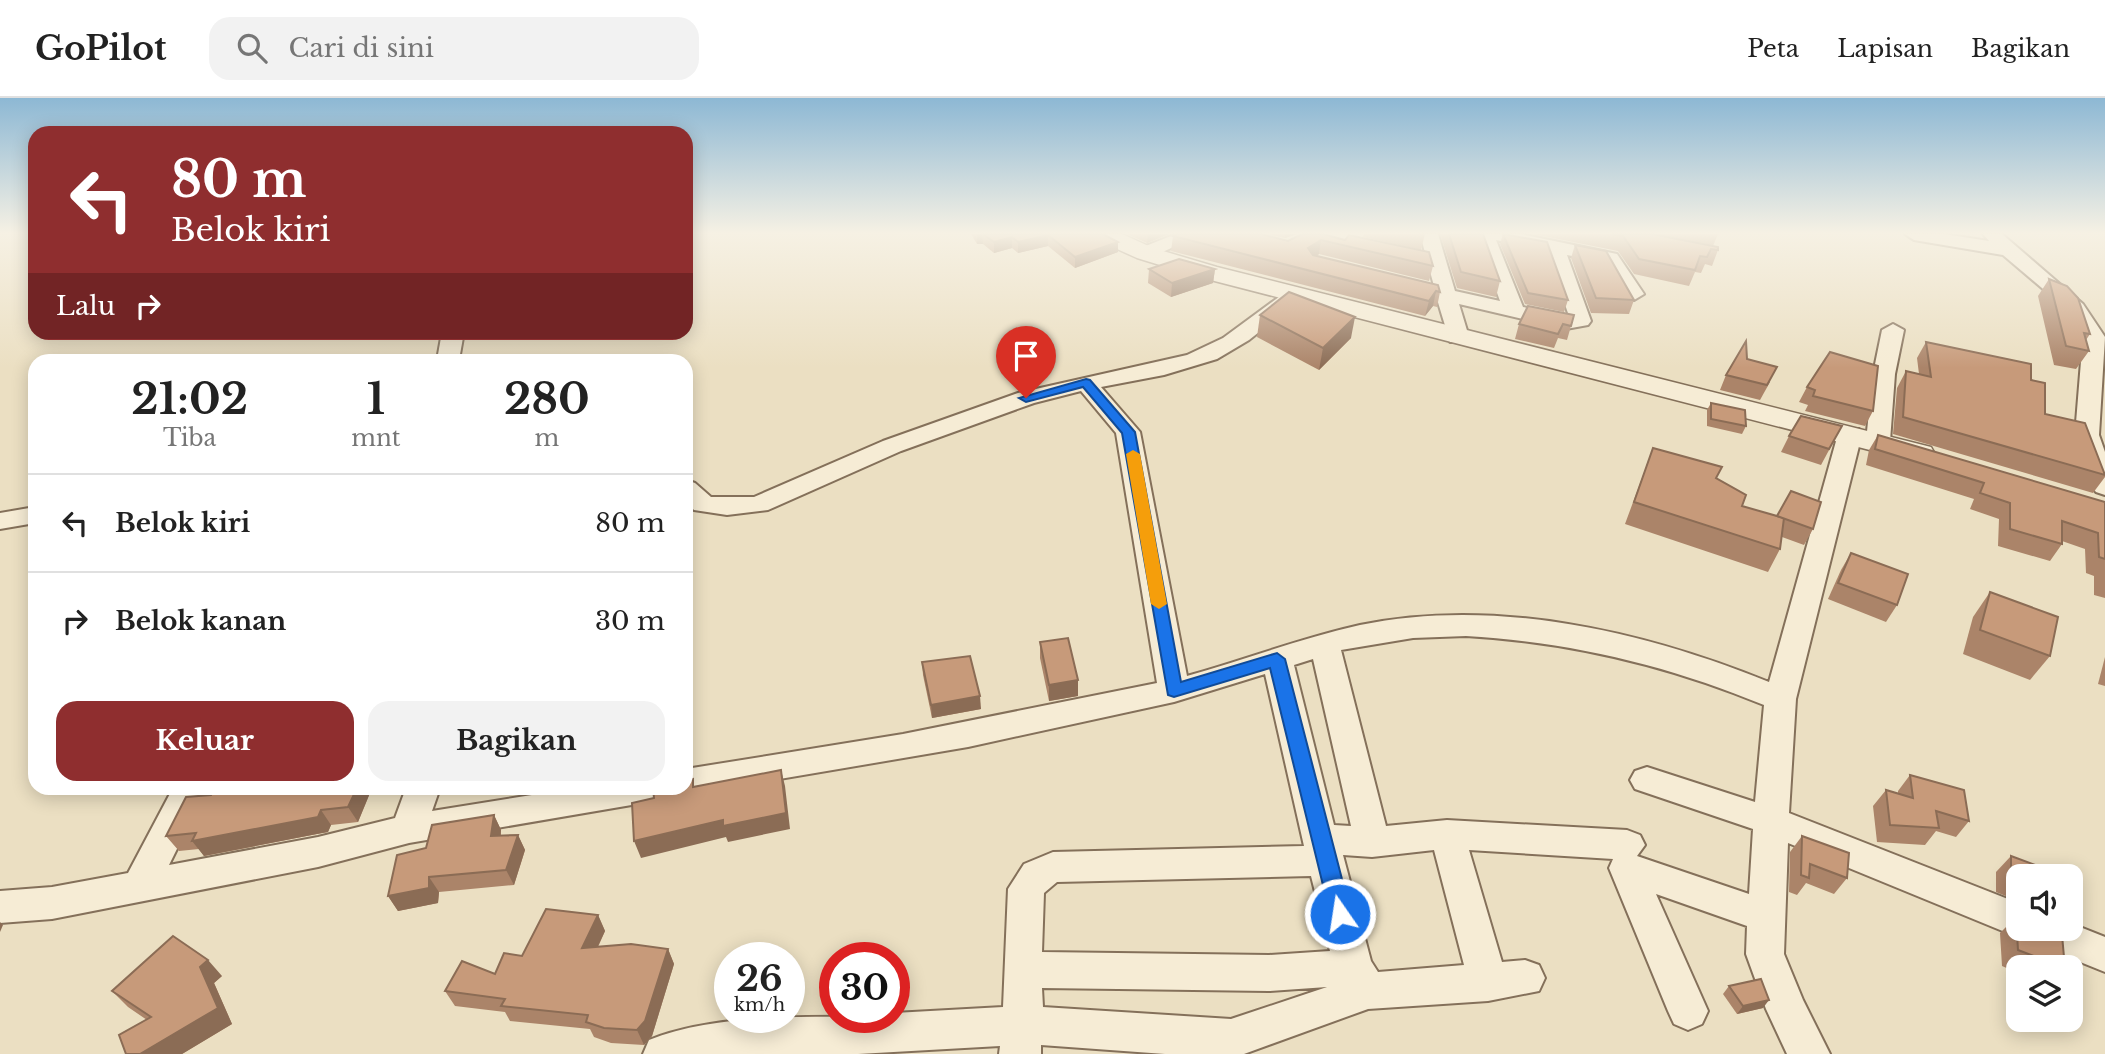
<!DOCTYPE html>
<html lang="id">
<style>
body{margin:0;font-family:"Libre Baskerville",serif;background:#f2f2f2;color:#222;height:100vh;display:flex;flex-direction:column;font-size:26px;white-space:nowrap}
*{box-sizing:border-box;margin:0}
p{font-size:23px;color:#767676}
.icon{flex:none;width:38px;height:38px;fill:none;stroke:currentColor;stroke-width:2;stroke-linecap:round;stroke-linejoin:round}
.map{position:relative;flex:1;overflow:hidden}
.side{position:absolute;left:28px;top:256px;width:665px;height:441px;display:flex;flex-direction:column;background:#fff;border-radius:21px;box-shadow:0 4px 18px #0003}
.side>*{flex:none}
.banner{position:absolute;left:28px;top:28px;width:665px;height:214px;border-radius:21px;box-shadow:0 4px 18px #0003;background:#8f2e2f;color:#fff;overflow:hidden}
.fabs{position:absolute;left:2006px;top:766px;display:grid;gap:14px}
.fabs a{display:grid;place-items:center;width:77px;height:77px;border-radius:14px;background:#fff;box-shadow:0 4px 18px #0003;font-size:35px}
.speed{position:absolute;left:714px;top:844px;display:flex;gap:14px;font-size:35px;font-weight:700;text-align:center}
.speed>*{display:grid;place-content:center;width:91px;height:91px;border-radius:50%;background:#fff;box-shadow:0 4px 18px #0003;line-height:1}
.speed small{font-size:18px;font-weight:400}
.speed .limit{border:10px solid #d22;background:#fff;color:#111}
.pin{position:absolute;display:grid;place-items:center;width:60px;height:60px;color:#fff;margin:-72px -30px;border-radius:50% 50% 50% 0;rotate:-45deg;box-shadow:0 0 7px #0007}
.pin .icon{rotate:45deg}
.me{position:absolute;width:77px;margin:-38px;rotate:347deg;stroke-linejoin:round;filter:drop-shadow(0 0 5px #0008)}
.turn{display:flex;align-items:center;gap:24px;height:147px;padding:0 28px;font-size:32px}
.turn .icon{width:91px;height:91px;stroke-width:2.5}
.turn b{display:block;font-size:49px;line-height:60px}
.then{display:flex;align-items:center;height:66px;padding:0 28px;background:#0003;gap:14px;font-size:26px}
.eta{display:flex;justify-content:space-evenly;align-items:center;height:119px;text-align:center}
.eta b{font-size:42px;font-weight:800;line-height:49px}
.primary-button{display:flex;gap:14px;margin-top:auto;padding:14px 28px}
.primary-button a{flex:1;height:80px;border-radius:21px;background:#8f2e2f;color:#fff;font-size:28px;font-weight:800;line-height:80px;text-align:center}
.primary-button a+a{background:#f2f2f2;color:#222}
ul{padding:0;list-style:none}
li{display:flex;align-items:center;gap:21px;height:98px;padding:0 28px;border-top:2px solid #e0e0e0}
li div{flex:1}
li b{display:block;font-size:26px}
li em{font-style:normal}
header{display:flex;align-items:center;gap:42px;box-sizing:border-box;height:98px;padding:0 35px;background:#fff;border-bottom:2px solid #e0e0e0}
header strong{font-size:33px}
nav{display:flex;gap:38px;margin-inline-start:auto;font-size:24px}
.search{width:490px;height:63px;background:#f2f2f2;display:flex;align-items:center;gap:18px;box-sizing:border-box;padding:0 24px;border-radius:21px;color:#767676;font-size:26px}
.map>svg:first-child{display:block}
.lines{fill:none;stroke-linecap:round;stroke-linejoin:round}
.minor-casing{stroke:#84705a;stroke-width:4}
.tertiary-casing{stroke:#84705a;stroke-width:3}
.minor{fill:#f6ecd5;fill-rule:evenodd}
.tertiary{fill:#f6ecd5;fill-rule:evenodd}
.wall{fill:#ab8469}
.shaded-wall{fill:#8b6c55}
.building{fill:#c79a7a;stroke:#8b6c55;stroke-width:2}
.route{fill:#1a73e8;stroke:#114b97;stroke-width:2}
.slow{fill:#f59e0b}
</style>
<header>
<strong>GoPilot</strong>
<div class="search"><svg class="icon" aria-label="search" viewBox="0 0 24 24"><circle cx="10" cy="10" r="6"/><path d="M15 15l6 6"/></svg>Cari di sini</div>
<nav><a>Peta</a><a>Lapisan</a><a>Bagikan</a></nav>
</header>
<div class="map">
<svg width="2105" height="956" viewBox="0 0 2105 956">
<rect width="100%" height="100%" fill="#ebdfc2"/>
<g class="lines">
<g class="minor-casing">
<g id="minor">
<path d="M1176 136H1201L1152 159 1145 161 1135 155 1138 151Z"/>
<path d="M1420 136H1438L1455 193 1500 203 1476 136H1521L1617 156 1644 196 1634 202 1627 200 1603 164 1567 157 1591 223 1588 227 1566 231 1459 206 1469 239 1466 244H1450L1437 201 1398 191 1395 187 1405 181 1434 188ZM1496 142 1546 152 1569 218 1523 209Z"/>
<path d="M1905 136H1944L1989 143 1983 136H2002L2083 206 2105 239 2099 337 2105 354V397L2096 394 2092 389 2075 337 2083 239 2077 225 2056 202 2003 157 1914 142Z"/>
<path d="M1290 194 1297 196 1300 200 1297 204 1249 242 1217 261 1164 277 1101 289 1140 334 1187 578C1245 562 1301 540 1360 527 1495 499 1643 533 1769 584L1838 336 1841 331H1859L1862 336 1796 601 1789 715 2018 805V831H2070V825L2105 839V874L2028 843 2025 836 2018 839 2005 834 1788 745 1784 856 1803 902 1830 956H1787L1766 911 1746 856 1747 828 1656 796 1708 913 1702 926 1688 932 1674 926 1668 913 1609 770 1613 761 1469 752 1502 864 1525 862 1539 867 1545 880 1539 893 1488 903 1368 911 1244 956H1165L1041 947V956H999L1000 948 858 956H643L649 942C719 914 819 919 894 919V915L1003 909 1008 791 1024 766 1053 754 1304 748 1265 576 1174 604 968 649 686 697 672 690H686V671L903 636 1157 585 1116 335 1081 293 1034 305 901 353 768 412 727 417 694 412 686 404V382L695 385 711 399H754L883 343 1018 295 1187 257 1223 240 1283 196ZM1466 538C1571 544 1667 567 1764 607L1755 704 1647 669 1635 673 1630 682 1635 691 1753 731 1749 796 1637 758 1645 747 1640 737 1627 732 1447 722 1386 728 1341 552 1413 540ZM1313 561 1351 728 1334 727 1294 567ZM1434 752 1464 867 1378 874 1371 863 1343 757 1372 759ZM1311 778 1330 853 1269 857 1042 854 1044 795 1057 784ZM1327 889 1231 921 1043 909 1042 890 1269 893Z"/>
<path d="M1893 226 1904 232 1895 276 1890 343 1887 348H1869L1866 343 1873 276 1882 232Z"/>
<path d="M442 234H464L459 262H437Z"/>
<path d="M35 409V425L0 431V415Z"/>
<path d="M173 690H207L169 767 318 739 395 720 406 690H440L432 713 576 690H672L667 700 655 703 409 745 318 769 52 821 0 825V793L52 789 128 775Z"/>
</g>
</g>
<g class="tertiary-casing">
<path id="tertiary" d="M1091 136H1122L1153 150 1217 169 1931 349 1935 356 1931 363 1920 365 1199 179 1137 160 1095 141Z"/>
</g>
<use href="#minor" class="minor"/>
<use href="#tertiary" class="tertiary"/>
</g>
<g class="wall">
<path d="M971 136H1103L1118 144V154L1075 170 1048 148 1018 155 1012 150 994 155 983 146H977Z"/>
<path d="M1127 136H1169L1147 145Z"/>
<path d="M1267 136H1297L1285 140Z"/>
<path d="M1302 136 1433 168 1429 183 1319 156 1317 158 1440 194 1437 209 1433 208 1425 218 1171 153 1173 138 1288 143Z"/>
<path d="M1364 136H1425L1421 152 1363 139Z"/>
<path d="M1440 136H1483L1500 183 1496 199 1457 190Z"/>
<path d="M1503 136 1568 202 1564 214 1525 206 1500 146Z"/>
<path d="M1533 136H1718L1713 148 1718 152 1712 168 1705 166 1701 175 1695 174 1689 188 1634 176 1618 153Z"/>
<path d="M1575 147 1634 202 1629 216 1591 215 1571 160Z"/>
<path d="M1149 171H1215L1213 185 1171 199 1148 185Z"/>
<path d="M2049 181 2090 236 2086 242 2089 253 2076 271 2054 267 2038 198Z"/>
<path d="M1528 208 1571 228 1567 242 1558 240 1554 250 1515 241 1519 226Z"/>
<path d="M1260 217 1351 240 1319 272 1257 239Z"/>
<path d="M1926 244 2031 282 2045 316 2105 375V379L2093 395 1893 336 1897 290 1906 273 1919 276 1917 260Z"/>
<path d="M1726 277 1770 284 1760 302 1720 292Z"/>
<path d="M1807 289 1873 313 1865 328 1805 313 1808 307 1799 304Z"/>
<path d="M1711 305 1746 328 1742 336 1707 328V312Z"/>
<path d="M1842 328 1821 367 1781 354 1789 338Z"/>
<path d="M1878 337 2105 404V500L2094 497V478L2086 475 2085 451 2062 443V446L2050 463 1998 448 1999 421 1970 411 1974 401 1866 367 1869 352Z"/>
<path d="M1653 350 1717 380 1742 408 1777 418 1813 431 1804 447 1782 439 1780 451 1768 474 1625 426Z"/>
<path d="M1851 455 1897 507 1886 524 1828 501 1841 472Z"/>
<path d="M1990 494 2050 558 2030 582 1963 556 1973 519Z"/>
<path d="M1040 544 1078 582V598L1049 603 1040 560Z"/>
<path d="M2105 559V588L2098 586Z"/>
<path d="M922 564 981 611 932 620 923 577Z"/>
<path d="M1910 677 1969 723 1956 739 1936 733 1925 747 1877 744 1873 708 1886 692 1898 695V693Z"/>
<path d="M372 690 358 724 331 727 328 734 317 736 204 758 199 751 179 753 166 738 211 697Z"/>
<path d="M494 717 501 732V738L518 737 525 752 514 787 439 794 438 805 398 813 388 798 426 750Z"/>
<path d="M1802 738 1847 780 1834 796 1806 785 1797 797 1789 794 1790 754Z"/>
<path d="M2011 758 2018 779V803L1996 794V774Z"/>
<path d="M598 817 605 833 598 849 668 851 674 866 652 938 644 947 611 945 594 939 590 931 510 923 505 914 455 908 445 893 495 876 522 858Z"/>
<path d="M2016 819 2065 870H2018V875L2002 868 2000 835Z"/>
<path d="M222 878 214 885 232 926 182 956H126L147 922 128 909 112 893Z"/>
<path d="M1729 888 1763 910 1737 916 1723 896Z"/>
</g>
<g class="shaded-wall">
<path d="M977 136H982L983 146H977Z"/>
<path d="M1148 136H1169L1147 145Z"/>
<path d="M1285 136H1297L1285 140Z"/>
<path d="M1048 137V148L1018 155V144Z"/>
<path d="M1012 139V150L994 155V144Z"/>
<path d="M1321 142 1319 156 1305 164 1308 150Z"/>
<path d="M1118 144V154L1075 170V159Z"/>
<path d="M1215 171 1213 185 1171 199 1172 185Z"/>
<path d="M1436 193 1433 208 1425 218 1429 203Z"/>
<path d="M1355 219 1351 240 1319 272 1323 250Z"/>
<path d="M1078 582V598L1049 603V587Z"/>
<path d="M980 598 981 611 932 620 931 607Z"/>
<path d="M781 672 785 688 790 731 728 744 726 739 641 760 634 743Z"/>
<path d="M357 690H372L358 724 348 709Z"/>
<path d="M321 712 331 727 328 734 317 736 204 758 192 743Z"/>
<path d="M494 717 501 732 499 753 491 738Z"/>
<path d="M518 737 525 752 514 787 506 772Z"/>
<path d="M429 779 439 794 438 805 398 813 388 798Z"/>
<path d="M598 817 605 833 590 865 582 850Z"/>
<path d="M0 824 3 827 0 834Z"/>
<path d="M668 851 674 866 652 938 644 947 637 932Z"/>
<path d="M208 862 222 878 214 885 232 926 182 956H140L200 869Z"/>
<path d="M1769 902 1763 910 1737 916 1743 908Z"/>
</g>
<g class="building">
<path d="M983 136H1103L1118 144 1075 159 1048 137 1018 144 1012 139 994 144Z"/>
<path d="M1178 136H1261L1288 143 1302 136H1323L1345 142 1349 137 1429 154 1433 168 1321 142 1308 150 1313 157 1438 187 1440 194 1436 193 1429 203 1173 138Z"/>
<path d="M1449 136H1483L1500 183 1461 174Z"/>
<path d="M1503 136 1547 144 1568 202 1528 195Z"/>
<path d="M1612 136H1652L1718 149V152L1711 151 1707 159 1700 158 1695 172 1639 161 1623 138Z"/>
<path d="M1575 147 1606 153 1634 202 1596 200Z"/>
<path d="M1179 161 1215 171 1172 185 1149 171Z"/>
<path d="M2049 181 2067 188 2078 200 2090 236 2084 235 2089 253 2066 248Z"/>
<path d="M1289 194 1355 219 1323 250 1260 217Z"/>
<path d="M1528 208 1574 217 1571 228 1563 226 1558 236 1519 226Z"/>
<path d="M1746 243 1747 261 1777 269 1767 287 1726 277Z"/>
<path d="M1926 244 2031 266V282L2045 285V316L2085 325 2105 377 1903 319 1906 273 1931 279Z"/>
<path d="M1830 254 1878 268 1873 313 1813 298 1815 292 1807 289Z"/>
<path d="M1711 305 1745 312 1746 328 1711 321Z"/>
<path d="M1801 318 1842 328 1829 351 1789 338Z"/>
<path d="M1878 337 2105 404V461L2099 459 2098 435 2062 423V446L2010 431V405L1980 395 1984 385 1875 351Z"/>
<path d="M1653 350 1722 369 1716 380 1746 397 1742 408 1784 420 1780 451 1634 404Z"/>
<path d="M1791 393 1821 404 1813 431 1777 418Z"/>
<path d="M1851 455 1908 476 1897 507 1838 485Z"/>
<path d="M1990 494 2058 519 2050 558 1980 532Z"/>
<path d="M1068 540 1078 582 1049 587 1040 544Z"/>
<path d="M970 558 980 598 931 607 922 564Z"/>
<path d="M781 672 786 715 723 728V722L634 743 632 705 654 700 653 690H686V682L693 681V689Z"/>
<path d="M1910 677 1964 692 1969 723 1936 713 1939 730 1890 727 1886 692 1913 700Z"/>
<path d="M215 690H357L348 709 321 712 318 719 192 743 196 735 166 738 186 699 211 697Z"/>
<path d="M494 717 491 738 518 737 506 772 429 779V790L388 798 397 757 426 750 432 727Z"/>
<path d="M1802 738 1849 755 1847 780 1810 766 1809 780 1801 777Z"/>
<path d="M2011 758 2049 772V779H2018V780L2011 777Z"/>
<path d="M546 811 598 817 582 850 631 846 668 851 645 923 637 932 604 930 586 924 588 917 501 908 505 901 445 893 462 863 495 876 504 855 522 858Z"/>
<path d="M2016 819H2018V831H2048L2062 837 2065 870 2018 852Z"/>
<path d="M173 838 208 862 200 869 218 910 140 956H126L119 937 151 919 112 893Z"/>
<path d="M1761 881 1769 902 1743 908 1729 888Z"/>
</g>
<linearGradient id="sky" x2="0" y2="1"><stop stop-color="#8db8d4"/><stop offset="0.5" stop-color="#f6f1e4"/><stop offset="1" stop-color="#f6f1e4" stop-opacity="0"/></linearGradient>
<rect width="2105" height="270" fill="url(#sky)"/>
<path class="route" d="M1086 281 1090 282 1135 334 1181 584 1277 555 1285 561 1351 816 1348 822 1340 825 1333 822 1330 816 1270 570 1174 599 1168 597 1122 335 1083 289 1026 304 1019 300Z"/>
<path class="slow" d="M1133 352 1140 356 1167 506 1159 511 1151 506 1126 356Z"/>
</svg>
<div class="fabs">
<a><svg class="icon" aria-label="sound" viewBox="0 0 24 24"><path d="M4 9h4l5-4v14l-5-4H4zM17 9q2 3 0 6"/></svg></a>
<a><svg class="icon" aria-label="layers" viewBox="0 0 24 24"><path d="M12 4l9 5-9 5-9-5zM3 14l9 5 9-5"/></svg></a>
</div>
<div class="speed"><div>26<small>km/h</small></div><div class="limit">30</div></div>
<div class="pin" style="left:1026px;top:300px;background:#d93025"><svg class="icon" aria-label="arrive" viewBox="0 0 24 24"><path d="M6 21V4h12l-3 4 3 4H6"/></svg></div>
<svg class="me" style="left:1340px;top:816px" viewBox="-20 -20 40 40"><circle r="17" fill="#1a73e8" stroke="#fff" stroke-width="3"/><path d="M0-11L8 9 0 5-8 9z" fill="#fff"/></svg>
<div class="banner">
<div class="turn"><svg class="icon" aria-label="left" viewBox="0 0 24 24"><path d="M17 20v-9H6M10 6l-5 5 5 5"/></svg><div><b>80 m</b>Belok kiri</div></div>
<div class="then">Lalu<svg class="icon" aria-label="right" viewBox="0 0 24 24"><path d="M7 20v-9h11M14 6l5 5-5 5"/></svg></div>
</div>
<section class="side">
<div class="eta">
<div><b>21:02</b><p>Tiba</p></div>
<div><b>1</b><p>mnt</p></div>
<div><b>280</b><p>m</p></div>
</div>
<ul>
<li><svg class="icon" aria-label="left" viewBox="0 0 24 24"><path d="M17 20v-9H6M10 6l-5 5 5 5"/></svg><div><b>Belok kiri</b></div><em>80 m</em></li>
<li><svg class="icon" aria-label="right" viewBox="0 0 24 24"><path d="M7 20v-9h11M14 6l5 5-5 5"/></svg><div><b>Belok kanan</b></div><em>30 m</em></li>
</ul>
<div class="primary-button"><a>Keluar</a><a>Bagikan</a></div>
</section>
</div>
